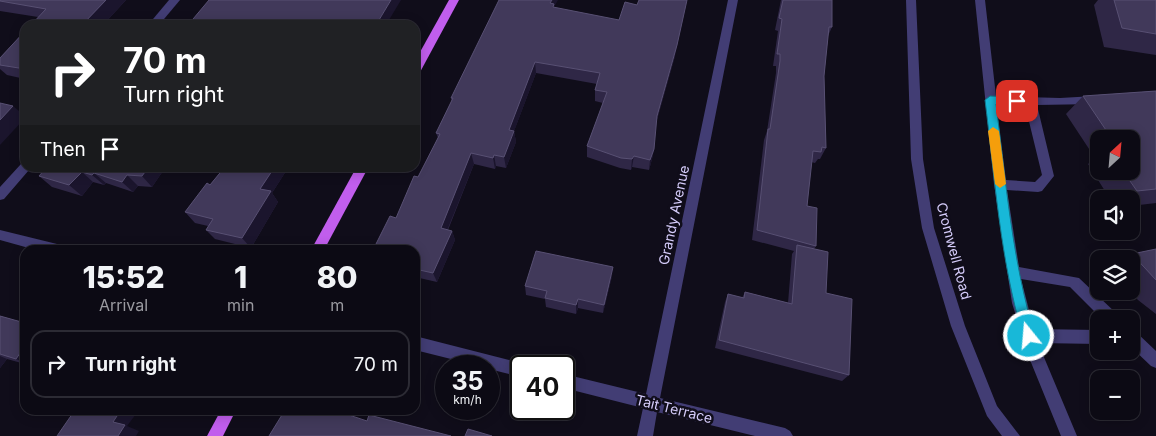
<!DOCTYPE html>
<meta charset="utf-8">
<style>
body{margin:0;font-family:Inter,sans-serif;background:#15131d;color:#f1f3f6;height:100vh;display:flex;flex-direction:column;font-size:19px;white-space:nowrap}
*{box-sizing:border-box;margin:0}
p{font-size:16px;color:#9a9aa0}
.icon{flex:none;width:28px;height:28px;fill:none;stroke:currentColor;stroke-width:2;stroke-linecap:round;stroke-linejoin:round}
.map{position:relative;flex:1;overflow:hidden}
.details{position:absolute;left:20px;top:245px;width:400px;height:170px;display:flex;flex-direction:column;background:#0c0a14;border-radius:15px;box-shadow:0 2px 12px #0003,0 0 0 1px #2c2b34}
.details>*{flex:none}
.guide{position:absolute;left:20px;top:20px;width:400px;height:152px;border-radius:15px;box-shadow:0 2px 12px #0003,0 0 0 1px #2c2b34;background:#202124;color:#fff;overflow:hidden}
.needle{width:32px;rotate:26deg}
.fabs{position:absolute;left:1090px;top:130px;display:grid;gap:10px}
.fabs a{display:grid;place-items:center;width:50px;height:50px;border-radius:10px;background:#0c0a14;box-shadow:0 2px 12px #0003,0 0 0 1px #2c2b34;font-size:25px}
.speed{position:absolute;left:435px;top:355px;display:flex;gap:10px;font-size:25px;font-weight:700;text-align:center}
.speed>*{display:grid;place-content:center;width:65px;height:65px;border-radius:50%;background:#0c0a14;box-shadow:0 2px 12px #0003,0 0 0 1px #2c2b34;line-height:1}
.speed small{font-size:12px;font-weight:400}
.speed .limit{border:2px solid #111;border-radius:8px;background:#fff;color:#111}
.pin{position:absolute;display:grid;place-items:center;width:42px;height:42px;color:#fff;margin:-21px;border-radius:10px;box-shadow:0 2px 8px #0006}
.me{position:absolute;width:55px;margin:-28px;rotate:343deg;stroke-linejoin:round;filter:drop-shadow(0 0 4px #0008)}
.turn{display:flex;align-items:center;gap:18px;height:105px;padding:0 20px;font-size:22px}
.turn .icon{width:65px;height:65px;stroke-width:2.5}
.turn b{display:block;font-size:35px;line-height:42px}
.then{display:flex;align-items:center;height:48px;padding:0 20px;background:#0003;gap:10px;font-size:19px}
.eta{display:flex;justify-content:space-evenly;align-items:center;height:85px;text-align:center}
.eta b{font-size:30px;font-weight:800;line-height:35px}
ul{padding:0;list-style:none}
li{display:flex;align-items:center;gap:15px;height:68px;margin:0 10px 8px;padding:0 10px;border:2px solid #2c2b34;border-radius:15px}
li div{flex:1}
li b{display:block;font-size:19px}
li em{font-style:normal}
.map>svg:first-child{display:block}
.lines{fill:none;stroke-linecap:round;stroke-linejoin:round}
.minor{fill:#423d74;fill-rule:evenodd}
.major{fill:#c15eed;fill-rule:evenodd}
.wall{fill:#2f2746;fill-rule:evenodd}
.shaded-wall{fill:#1b152d}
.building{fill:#41395a;stroke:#585073}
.route{fill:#18b8d8;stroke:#10788c}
.slow{fill:#f59e0b}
.labels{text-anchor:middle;stroke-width:5;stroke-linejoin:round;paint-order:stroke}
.street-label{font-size:14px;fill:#d4cbf9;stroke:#100d1a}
</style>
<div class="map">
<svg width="1156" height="436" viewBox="0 0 1156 436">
<rect width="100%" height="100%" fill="#100d1a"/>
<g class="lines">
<g class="minor">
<path d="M169 0H180L159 25H148Z"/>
<path d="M728 0H738L660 398 785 428 790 431 793 436H755L657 412 653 436H637L643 408 564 388V374L646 394Z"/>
<path d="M906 0H916L923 159 934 228 965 326 997 406 1020 436H1002L987 416 951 326 922 228 911 159Z"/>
<path d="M975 0H985L996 96 1060 98 1095 96 1101 100 1095 104 1037 105 1054 176 1042 191 1038 192 1007 190 1019 267 1079 278 1117 314 1119 319H1102L1070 287 1021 279 1034 329 1099 330V344L1038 343 1077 436H1061L1028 355 1012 303 994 184ZM996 104 1025 105 1042 175 1035 182 1006 180Z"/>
<path d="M25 162V168H31L29 170 4 199 0 200V187L21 164Z"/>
<path d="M0 230 57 244 62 246 63 250H36L0 240Z"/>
<path d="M1131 330 1136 332 1156 351V368L1151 366 1131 347Z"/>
<path d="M415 336 521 363 527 366H521V377L489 369V366H479L415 350Z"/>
</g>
<g class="major">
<path d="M449 0H459L419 74 415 75V61Z"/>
<path d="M356 168H368L324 250H311Z"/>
<path d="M221 410H236L223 436H207Z"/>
</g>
</g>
<g class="wall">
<path d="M0 0H126L103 25 38 17 0 11Z"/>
<path d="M781 0H832V27L828 36 824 76 826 148 820 159H818L815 163 811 162 807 206 816 246 814 249 849 375 842 381 715 348 725 302 728 294 742 298 745 292 788 303 792 254 794 251 752 240 764 140 767 131 776 73V66H773L778 31 775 30Z"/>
<path d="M1098 0H1156V55L1104 47 1094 5Z"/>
<path d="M554 7 675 56 656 123 654 149 652 159 649 170 632 167 631 170 620 168 587 157V146L603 103 595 101V90L597 84 536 73 514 131 516 142 506 168 496 166 495 169 474 164 448 230 452 231 455 240 437 282 415 277V250L396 218 418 177 438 138 436 133 452 102 451 98Z"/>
<path d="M25 31V79L7 75 0 69V58Z"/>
<path d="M1156 91V203L1131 206V199H1110L1088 164 1095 158 1066 114 1083 96ZM1099 139H1131V171H1099Z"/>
<path d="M46 168H165L152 187 138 186 133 192 106 183 104 185 93 182 82 196 52 187 39 176Z"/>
<path d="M224 168H288L272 193 278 202 251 248 215 239 206 230 208 226 195 223 185 212 210 185Z"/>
<path d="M1156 249V314L1138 300 1130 291H1131V259H1126L1132 254Z"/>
<path d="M612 276 603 313 578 308 576 314 546 307 545 299 526 295 525 286Z"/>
<path d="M0 316 25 323V364L7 359 0 368Z"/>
</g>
<g class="shaded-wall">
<path d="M106 0H126L103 25H82Z"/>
<path d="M391 0H401L386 25H376Z"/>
<path d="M552 0H558L554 7 550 3Z"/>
<path d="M687 0 675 56 655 127 657 116Z"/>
<path d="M535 62 536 73 513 134 514 131 516 142 506 168 504 157 509 130Z"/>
<path d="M13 106 25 116V118L0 145V120Z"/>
<path d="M654 149 652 159 649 170 650 160Z"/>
<path d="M471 153 474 164 444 238 441 228Z"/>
<path d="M494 155 496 166 495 169 493 158Z"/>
<path d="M634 156 632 167 631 170 632 159Z"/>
<path d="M148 168H165L152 187 142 176Z"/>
<path d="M274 168H288L272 193 278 202 251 248 242 238 260 189Z"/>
<path d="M82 172 93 182 82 196 69 185Z"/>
<path d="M94 173 106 183 104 185 92 175Z"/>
<path d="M127 175 138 186 133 192 122 182Z"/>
<path d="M452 231 455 240 437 282 433 273Z"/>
<path d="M613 267 612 276 603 313 604 305Z"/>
<path d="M578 299V308L576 314V305Z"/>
<path d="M23 349 25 350V363L16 359Z"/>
<path d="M0 356 7 359 0 368Z"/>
<path d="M121 410H139L127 426 139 431 136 436H118L113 422Z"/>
</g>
<g class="building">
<path d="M0 0H106L82 25H31L46 9 0 1Z"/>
<path d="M209 0H391L376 25H247L240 24 239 25H188Z"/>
<path d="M499 0H552L550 3 554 4 553 7 619 20 625 2 637 5 639 0H687L677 45 657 116 654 149 650 160 634 156 632 159 621 158 587 146 607 92 595 90 600 73 535 62 509 130 514 131 504 157 494 155 493 158 471 153 441 228 452 231 433 273 415 269V250H373L390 216 396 218 414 176 418 177 440 134 436 133 453 98H451Z"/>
<path d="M783 0H832V27H829L824 76 826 148 822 147 821 152 813 151 807 206 817 208 816 246 757 230 768 129H770L780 61V54H777L782 19 779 18Z"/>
<path d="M1114 0H1156V34L1122 28Z"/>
<path d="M25 31V69L0 65V58Z"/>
<path d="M1156 91V189L1137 191 1123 171H1131V139H1112L1083 96Z"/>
<path d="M0 103 13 106 0 120Z"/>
<path d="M46 168H148L142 176 127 175 122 182 94 173 92 175 82 172 69 185 39 176Z"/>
<path d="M224 168H274L260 189 271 191 242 238 206 230 213 219 185 212 207 183 210 185Z"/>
<path d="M797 245 828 252 826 293 852 299 849 375 719 340 728 294 744 298 745 292 792 304Z"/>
<path d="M1156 249V280L1132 254Z"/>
<path d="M536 251 613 267 604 305 578 299 576 305 545 298 547 291 525 286Z"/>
<path d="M0 316 25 323V350L23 349 16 359 0 354Z"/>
<path d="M75 410H121L113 422 125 425 118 436H57Z"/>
<path d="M285 410H334L367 421 369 415 451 436H269Z"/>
<path d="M468 429 492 436H465Z"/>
</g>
<path class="route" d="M990 96 1017 97 1022 101 1017 104H996C1006 182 1012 260 1035 336L1034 340 1029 342 1025 340 1023 336C1000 259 995 179 985 100Z"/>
<path class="slow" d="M993 127 999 131 1006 184 1000 188 995 184 988 131Z"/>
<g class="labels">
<g class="street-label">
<text transform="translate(674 215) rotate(-78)" y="5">Grandy Avenue</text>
<text transform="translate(954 251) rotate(75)" y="5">Cromwell Road</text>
<text transform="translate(674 409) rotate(14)" y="5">Tait Terrace</text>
</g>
</g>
</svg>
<div class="fabs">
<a><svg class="needle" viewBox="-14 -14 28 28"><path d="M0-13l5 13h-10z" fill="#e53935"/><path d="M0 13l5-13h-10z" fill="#9a9aa0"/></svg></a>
<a><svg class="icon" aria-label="sound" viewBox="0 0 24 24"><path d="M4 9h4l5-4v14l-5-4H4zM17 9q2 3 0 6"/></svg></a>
<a><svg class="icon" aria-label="layers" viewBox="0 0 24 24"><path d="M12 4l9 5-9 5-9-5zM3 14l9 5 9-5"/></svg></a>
<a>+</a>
<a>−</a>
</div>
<div class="speed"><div>35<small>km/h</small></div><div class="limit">40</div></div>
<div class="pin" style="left:1017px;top:101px;background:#d93025"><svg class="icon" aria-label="arrive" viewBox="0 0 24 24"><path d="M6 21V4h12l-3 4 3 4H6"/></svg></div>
<svg class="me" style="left:1029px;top:336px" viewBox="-20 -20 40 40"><circle r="17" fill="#18b8d8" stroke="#fff" stroke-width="3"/><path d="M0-11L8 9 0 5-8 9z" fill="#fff"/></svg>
<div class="guide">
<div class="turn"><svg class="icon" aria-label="right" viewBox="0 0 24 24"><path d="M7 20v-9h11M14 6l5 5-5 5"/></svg><div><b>70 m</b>Turn right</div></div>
<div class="then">Then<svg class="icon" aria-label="arrive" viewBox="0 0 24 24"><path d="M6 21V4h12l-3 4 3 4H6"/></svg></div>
</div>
<section class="details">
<div class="eta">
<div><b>15:52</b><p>Arrival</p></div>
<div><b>1</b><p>min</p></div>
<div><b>80</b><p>m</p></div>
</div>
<ul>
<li><svg class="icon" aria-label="right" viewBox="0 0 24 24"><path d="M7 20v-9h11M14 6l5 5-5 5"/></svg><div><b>Turn right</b></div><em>70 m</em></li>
</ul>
</section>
</div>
